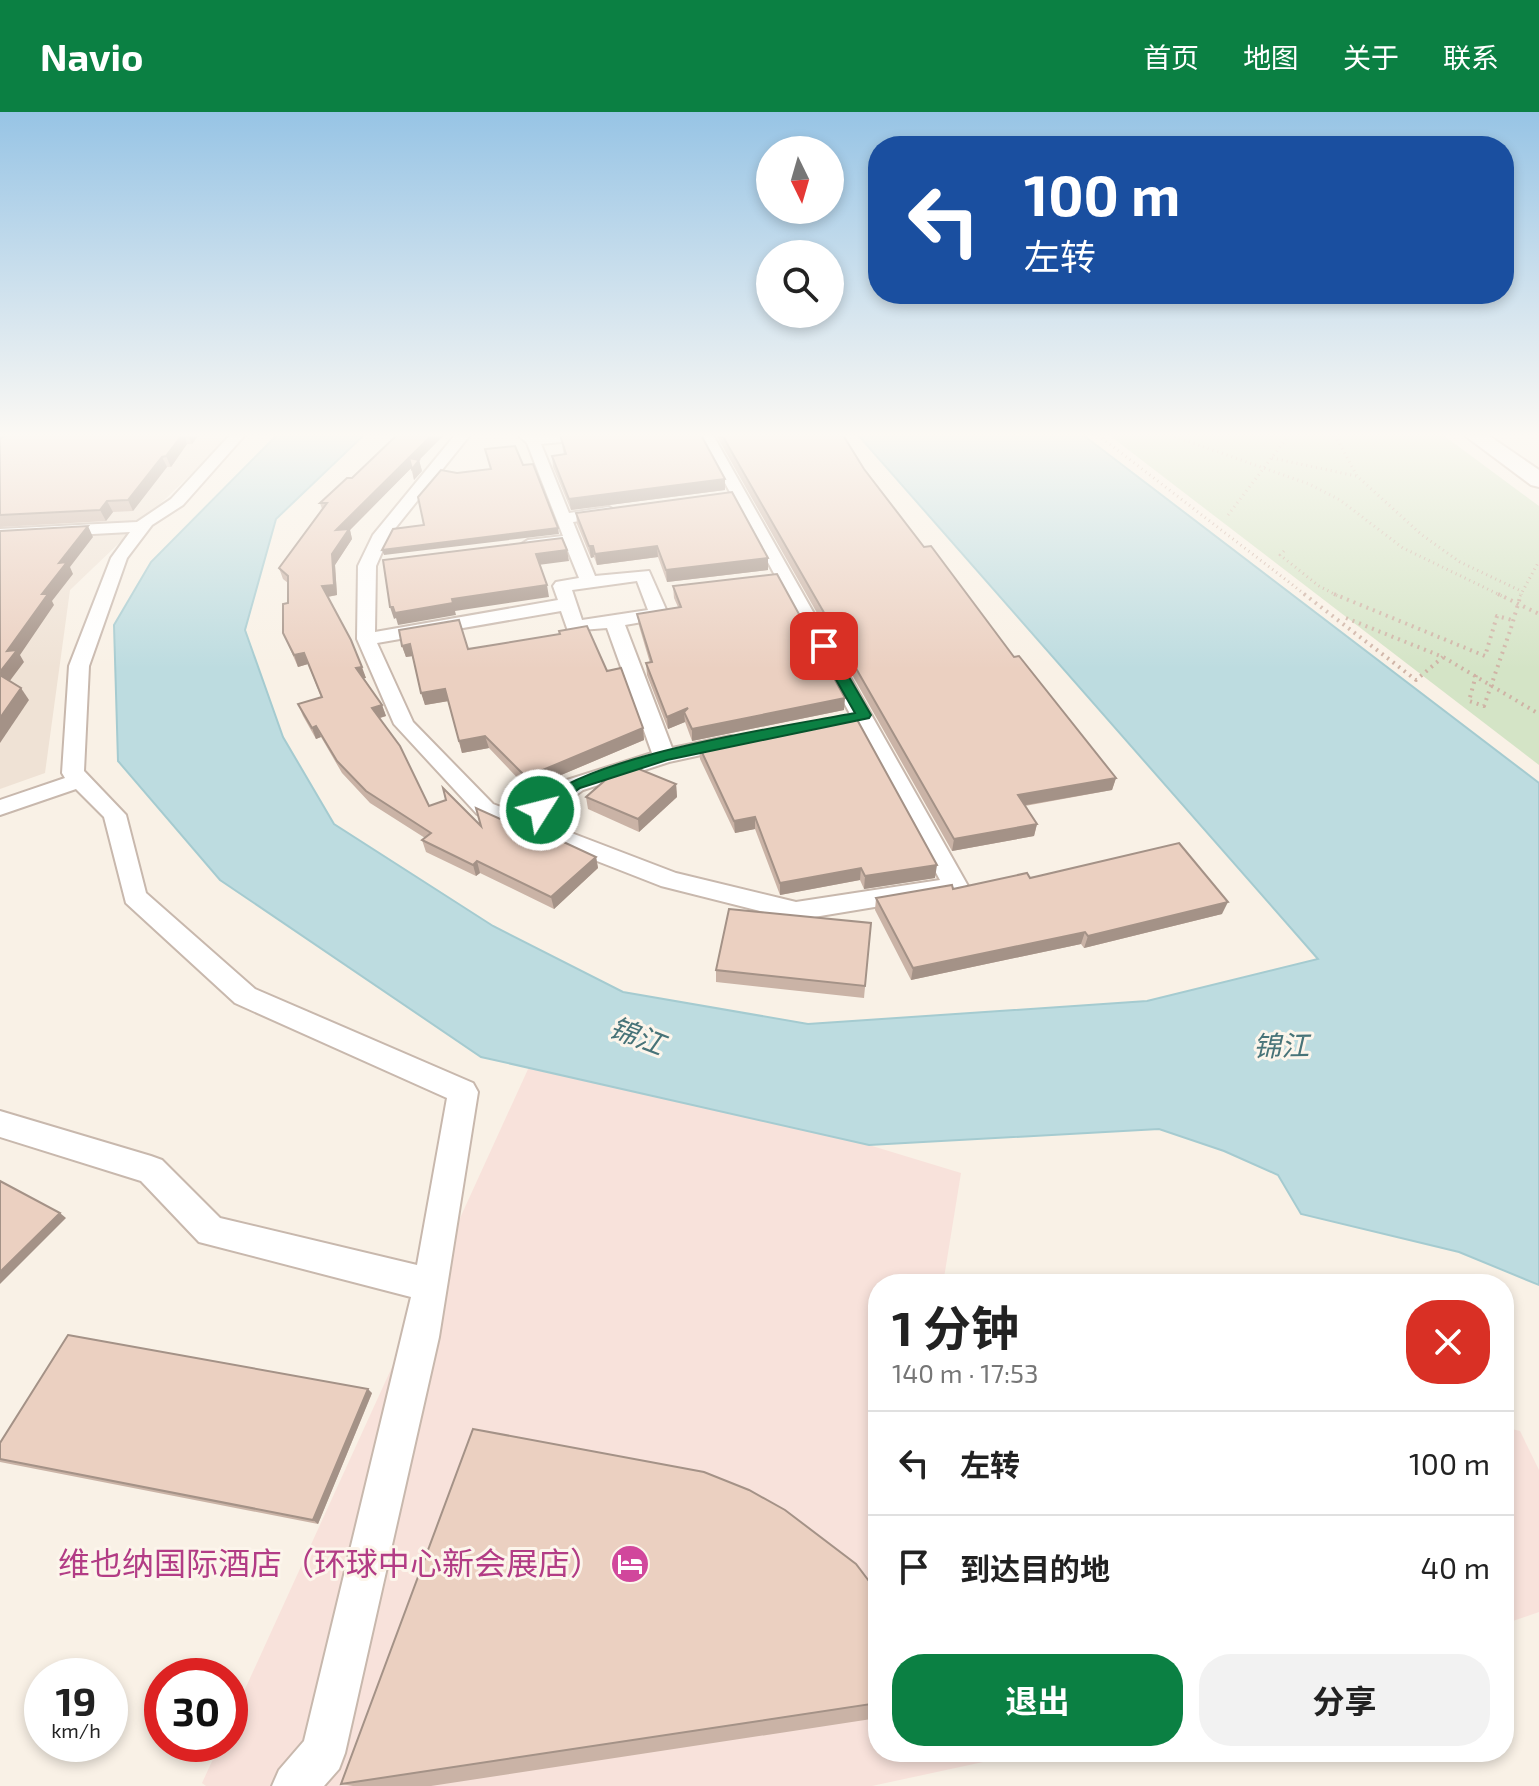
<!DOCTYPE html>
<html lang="zh">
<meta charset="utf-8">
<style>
body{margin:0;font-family:"Exo 2","Noto Sans SC",sans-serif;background:#f2f2f2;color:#222;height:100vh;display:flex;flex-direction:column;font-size:30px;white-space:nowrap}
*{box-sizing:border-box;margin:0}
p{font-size:26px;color:#767676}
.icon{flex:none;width:44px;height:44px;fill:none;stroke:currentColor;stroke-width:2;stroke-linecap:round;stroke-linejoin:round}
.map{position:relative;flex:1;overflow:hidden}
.details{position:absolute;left:868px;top:1162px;width:646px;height:488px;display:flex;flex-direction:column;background:#fff;border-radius:32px;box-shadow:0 4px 12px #0003}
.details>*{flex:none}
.top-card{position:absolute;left:868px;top:24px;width:646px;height:168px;border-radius:32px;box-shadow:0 4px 12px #0003;background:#1a4fa0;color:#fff;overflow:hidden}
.needle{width:52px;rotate:175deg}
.buttons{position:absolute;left:756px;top:24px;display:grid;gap:16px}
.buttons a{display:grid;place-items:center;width:88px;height:88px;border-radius:50%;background:#fff;box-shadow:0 4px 12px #0003;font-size:40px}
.speed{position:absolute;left:24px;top:1546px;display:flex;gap:16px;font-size:40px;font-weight:700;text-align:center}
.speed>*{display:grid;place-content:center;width:104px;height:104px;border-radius:50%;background:#fff;box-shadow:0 4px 12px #0003;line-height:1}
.speed small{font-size:20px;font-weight:400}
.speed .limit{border:12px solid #d22;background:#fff;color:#111}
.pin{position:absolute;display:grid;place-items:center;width:68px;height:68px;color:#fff;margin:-34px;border-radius:16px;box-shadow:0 4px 12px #0006}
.me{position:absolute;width:88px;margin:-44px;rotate:54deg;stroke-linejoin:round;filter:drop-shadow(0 0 6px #0008)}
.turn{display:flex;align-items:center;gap:28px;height:168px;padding:0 24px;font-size:36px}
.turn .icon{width:104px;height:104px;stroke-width:2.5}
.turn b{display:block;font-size:56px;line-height:68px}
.round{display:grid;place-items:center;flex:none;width:84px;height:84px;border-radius:32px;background:#f2f2f2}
.head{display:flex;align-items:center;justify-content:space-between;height:136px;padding:0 24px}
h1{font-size:48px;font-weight:700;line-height:60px}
.action{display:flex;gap:16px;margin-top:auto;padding:16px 24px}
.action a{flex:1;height:92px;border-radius:32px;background:#0b8043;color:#fff;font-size:32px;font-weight:700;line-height:92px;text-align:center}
.action a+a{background:#f2f2f2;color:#222}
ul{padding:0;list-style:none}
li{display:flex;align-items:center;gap:24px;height:104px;padding:0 24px;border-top:2px solid #e0e0e0}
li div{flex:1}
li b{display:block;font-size:30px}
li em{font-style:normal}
header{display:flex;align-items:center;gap:48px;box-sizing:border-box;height:112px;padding:0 40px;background:#0b8043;color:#fff}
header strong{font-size:38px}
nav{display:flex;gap:44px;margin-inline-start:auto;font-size:28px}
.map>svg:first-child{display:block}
.residential{fill:#efe2d5}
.commercial{fill:#f8e2db}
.green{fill:#d4e4c6}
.water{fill:#bddce0;stroke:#a5cbd0;stroke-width:2}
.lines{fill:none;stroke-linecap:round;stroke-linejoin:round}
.street-casing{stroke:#c8b8ad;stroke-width:4}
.secondary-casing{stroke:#cdbaae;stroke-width:4}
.path-far1{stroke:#cfb3a5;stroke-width:3;stroke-dasharray:1 4;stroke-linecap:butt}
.path{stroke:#cfb3a5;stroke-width:4;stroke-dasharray:2 5;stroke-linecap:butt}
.street{fill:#fff;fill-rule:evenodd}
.secondary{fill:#fff;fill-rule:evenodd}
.path-bridge{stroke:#cfb3a5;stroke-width:4;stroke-dasharray:2 5;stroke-linecap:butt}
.wall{fill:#cab3a6}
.shaded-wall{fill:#a49287}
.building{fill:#ebd0c1;stroke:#a49287;stroke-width:2}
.route{fill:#0b8043;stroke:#07532c;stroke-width:2}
.labels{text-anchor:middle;stroke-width:6;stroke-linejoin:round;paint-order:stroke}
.water-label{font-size:28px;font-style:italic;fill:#477378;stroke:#fcf5eb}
.near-hotel-label{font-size:32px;fill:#b23c85;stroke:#fcf5eb;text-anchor:end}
</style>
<header>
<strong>Navio</strong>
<nav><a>首页</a><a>地图</a><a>关于</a><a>联系</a></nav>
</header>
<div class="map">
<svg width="1539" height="1674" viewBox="0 0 1539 1674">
<rect width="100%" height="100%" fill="#f9f1e6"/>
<path class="residential" d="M0 323H232L70 478 45 661 0 677Z"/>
<g class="commercial">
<path d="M529 955 869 1033 961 1061 943 1172H878V1640H1029L872 1674H206L202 1671 220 1632H230V1610Z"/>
<path d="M1504 1315 1520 1319 1539 1358V1500L1504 1512Z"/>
</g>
<path class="green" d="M1109 323H1443L1539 394V653Z"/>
<path class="water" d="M277 323H364L276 407 245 518 283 625 334 712 493 814 623 880 808 912 1147 889 1318 847 858 323H1083L1539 671V1173L1459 1140 1301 1102 1278 1063 1224 1039 1159 1017 869 1033 481 945 220 768 118 649 114 513 151 450Z"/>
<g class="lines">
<g class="street-casing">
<g id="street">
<path d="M230 323H245L183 393 152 413 127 446 89 554 84 659 126 703 146 781 255 877 473 971 478 980 439 1225 345 1641 339 1657 324 1674H272L279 1658 304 1629 411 1185 199 1130 141 1069 0 1025V999L151 1044 162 1048 220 1106 417 1153 447 986 235 891 126 791 104 705 76 677 0 703V688L65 666 62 661 69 554 111 446 130 420 0 427V417L137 410 171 387Z"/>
<path d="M455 323H470L389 424 376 454 375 520 558 488 553 474 556 470 579 466 566 434 528 438 520 433 528 428 563 424 527 331 518 323H598L591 327 541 332 569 401 609 395 617 400 609 405 573 410 595 464 649 459 668 502 665 506 625 513 672 636 731 624 742 630 738 635 669 650 583 678 540 709 676 761 796 790 940 768 699 323H713L968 774 965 780 796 808 661 774 477 702 394 612 357 527 358 454 373 423ZM637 469 648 498 582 508 572 478ZM561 499 568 519 607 516 652 641 567 668 519 702 493 692 413 610 377 531Z"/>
</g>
</g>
<g class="secondary-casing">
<path id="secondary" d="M1464 323H1488L1539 358V375L1531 373Z"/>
</g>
<g class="path-far1">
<path d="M1098 323 1307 484"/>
<path d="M1170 323 1309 372 1340 388 1403 436 1502 484"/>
<path d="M1335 323 1357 364 1422 423 1460 450 1521 479"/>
<path d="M1272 346 1356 364"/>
<path d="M1228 403 1289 323"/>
<path d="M1284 439 1280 443 1319 474 1338 484"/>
<path d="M1520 484 1539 449"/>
</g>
<g class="path">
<path d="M1304 482 1416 568 1443 545"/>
<path d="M1334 482 1485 544 1497 504 1512 508"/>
<path d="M1498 482 1539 502"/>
<path d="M1346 506 1443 545 1539 602"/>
<path d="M1511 516 1521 482"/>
</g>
<use href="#street" class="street"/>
<use href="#secondary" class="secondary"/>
<path class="path-bridge" d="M1476 563 1469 589 1484 594 1511 516"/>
</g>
<g class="wall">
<path d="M7 323H199L192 332H187L171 355H167L133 399 113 400 106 409 0 415V326Z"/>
<path d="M560 323 725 378 571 398 553 355 552 344 564 343Z"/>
<path d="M716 323H843L864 357 924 435 1014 545 1116 666 1112 678 1025 694 1037 712 1034 724 952 739Z"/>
<path d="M419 348 422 359 414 368 411 356 350 418 352 427 335 453 337 483 328 485 366 566H364L382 593 386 604 380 606 429 694 481 714 538 724 596 745 598 756 554 797 480 761 476 764 426 740 422 728 425 726 370 691 342 661 321 625 316 627 303 604 298 592 321 585 308 552 298 555 283 521 288 491V471L283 467 279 456 322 397 320 391 352 366Z"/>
<path d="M576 401 768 458 667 470 658 445 597 453 594 445 591 446 577 412Z"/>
<path d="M673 474 844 598 692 629 685 610 668 617 647 563 646 551H650L639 514 637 502 678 495 674 486Z"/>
<path d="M559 519 607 559 643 616 644 628 528 677 489 636 462 641 448 589 425 593 412 544 406 545 402 534 468 537 560 522Z"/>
<path d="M699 634 935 766 864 777 860 768 780 783 755 717 735 721 700 647Z"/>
<path d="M676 672 677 685 639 720 588 697 586 685Z"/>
<path d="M1030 766 1222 802 1084 836 1081 832 911 868 875 798 876 786 953 777Z"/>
<path d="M871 811 864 886 716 870V858Z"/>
<path d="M372 1281 318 1412 0 1350V1331Z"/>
<path d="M878 1481V1606L431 1674H353L341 1672Z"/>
</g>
<g class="shaded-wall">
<path d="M182 323H184L187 332 171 355 166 344Z"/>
<path d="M188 323H199L192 332Z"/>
<path d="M432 323H444L350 418 352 427 335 453 337 483 326 485 322 474 332 442 336 418Z"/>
<path d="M162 345 167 355 133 399 128 388Z"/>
<path d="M419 348 422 359 414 368 412 357Z"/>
<path d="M725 367V378L571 398 569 387Z"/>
<path d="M107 389 113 400 106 409 100 398Z"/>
<path d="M88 414 93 425 70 455 73 462 52 489 54 493 20 543 24 550 6 574 0 565V560L7 539 42 482 59 451Z"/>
<path d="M558 416 559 422 384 443 382 438Z"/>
<path d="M589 434H593L594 445 591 446Z"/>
<path d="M657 434 658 445 597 453 595 442Z"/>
<path d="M567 438 569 449 538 453 536 442Z"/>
<path d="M768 446V458L667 470 666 458Z"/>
<path d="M547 473 549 485 455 499 456 503 398 513 396 506 394 507 390 495Z"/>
<path d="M410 532 413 544 406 545 402 534Z"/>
<path d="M304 541 308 552 298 555 294 543Z"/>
<path d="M362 555 366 566 360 567 356 556Z"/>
<path d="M21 576 29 588 0 631V606Z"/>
<path d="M445 577 449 589 425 593 421 581Z"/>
<path d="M845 586 844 598 692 629V617Z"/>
<path d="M382 593 386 604 376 607 372 596Z"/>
<path d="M688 596 684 600 685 610 668 617 667 605Z"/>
<path d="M316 614 321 625 316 627 312 616Z"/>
<path d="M643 616 644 628 528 677 526 665Z"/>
<path d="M485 624 489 636 462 641 459 629Z"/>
<path d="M1116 666 1112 678 1015 695 1018 683Z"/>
<path d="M676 672 677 685 639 720 638 707Z"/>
<path d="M755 705V717L735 721 734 709Z"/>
<path d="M1037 712 1034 724 952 739 954 727Z"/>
<path d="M596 745 598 756 554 797 551 785Z"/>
<path d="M477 749 480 761 476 764 473 753Z"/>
<path d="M937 753 935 766 864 777 865 764Z"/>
<path d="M861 756 860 768 780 783V771Z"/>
<path d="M1228 790 1222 802 1084 836 1088 824Z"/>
<path d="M1085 820 1081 832 911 868 913 856Z"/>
<path d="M60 1101 66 1106 0 1172V1160Z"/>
<path d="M368 1277 372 1281 318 1412 313 1408Z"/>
</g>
<g class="building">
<path d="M7 323H182L166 344 162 345 128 388 107 389 100 398 0 403V326Z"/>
<path d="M397 323H432L336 418 349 417 332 442 334 473 322 474 351 528 362 555 356 556 382 593 372 596 400 634 429 694 446 688 443 676 481 714 476 696 538 724 542 720 596 745 551 785 477 749 473 753 422 728 431 721 366 679 337 649 316 614 312 616 298 592 322 585 304 541 294 543 283 521V492L288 491V464L279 456 327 391H320L347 366H352Z"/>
<path d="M560 323H701L725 367 569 387 552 344 566 342Z"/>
<path d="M722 323H843L864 357 924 435 931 434 1014 545 1019 544 1116 666 1018 683 1037 712 954 727Z"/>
<path d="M515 334 523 353 533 352 558 416 382 438 393 417 424 413 418 385 441 358 457 361 491 357 485 337Z"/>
<path d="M409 346 419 348 412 357Z"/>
<path d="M732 380 768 446 666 458 657 434 595 442 593 434H589L576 401Z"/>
<path d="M88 414 59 451 67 450 42 482H48L7 539 17 538 0 560V419Z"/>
<path d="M562 426 567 438 536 442 547 473 452 487 453 491 395 501 393 495H390L383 448Z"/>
<path d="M777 462 845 586 692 617 684 600 688 596 667 605 646 551 652 550 637 502 681 495 673 474Z"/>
<path d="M459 508 468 537 560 522 559 519 587 514 607 559 621 556 643 616 526 665 485 624 459 629 445 577 421 581 410 532 402 534 399 518Z"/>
<path d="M0 563 21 576 0 606Z"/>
<path d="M854 602 937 753 865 764 861 756 780 771 755 705 734 709 699 634Z"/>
<path d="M629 653 676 672 638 707 586 685 618 657Z"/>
<path d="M1179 731 1228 790 1088 824 1085 820 913 856 876 786 952 773 953 777 1027 761 1030 766Z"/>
<path d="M729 797 871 811 865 874 716 858Z"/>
<path d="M0 1069 60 1101 0 1160Z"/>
<path d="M68 1223 368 1277 313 1408 0 1347V1331Z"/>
<path d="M473 1317 704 1360 749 1378 785 1398 856 1452 878 1481V1591L341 1672Z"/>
</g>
<linearGradient id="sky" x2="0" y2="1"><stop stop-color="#97c4e5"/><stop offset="0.58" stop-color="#fcf9f4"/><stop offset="1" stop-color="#fcf9f4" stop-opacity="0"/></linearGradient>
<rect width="1539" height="557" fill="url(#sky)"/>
<path class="route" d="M824 530 831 534 871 603 869 606 667 648 580 676 545 702H534L532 698C575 644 782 615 855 601L817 534Z"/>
<defs>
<g id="hotel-disc" transform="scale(2)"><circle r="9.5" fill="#d1479c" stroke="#fcf5eb"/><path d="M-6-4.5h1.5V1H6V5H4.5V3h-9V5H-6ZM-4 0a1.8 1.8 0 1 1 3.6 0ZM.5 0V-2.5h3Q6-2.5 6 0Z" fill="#fff"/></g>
</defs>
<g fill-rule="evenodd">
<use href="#hotel-disc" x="630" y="1452"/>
</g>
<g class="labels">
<g class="water-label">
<text transform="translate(637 924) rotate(21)" y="10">锦江</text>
<text transform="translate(1281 934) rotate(-1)" y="10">锦江</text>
</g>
<g class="near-hotel-label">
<text x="602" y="1463">维也纳国际酒店（环球中心新会展店）</text>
</g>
</g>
</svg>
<div class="buttons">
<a><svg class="needle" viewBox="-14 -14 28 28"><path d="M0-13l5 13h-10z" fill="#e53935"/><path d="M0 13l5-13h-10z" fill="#767676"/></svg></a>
<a><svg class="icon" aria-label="search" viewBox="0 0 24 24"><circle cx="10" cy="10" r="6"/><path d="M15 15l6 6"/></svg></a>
</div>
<div class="speed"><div>19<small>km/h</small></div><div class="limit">30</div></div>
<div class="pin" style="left:824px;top:534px;background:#d93025"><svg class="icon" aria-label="arrive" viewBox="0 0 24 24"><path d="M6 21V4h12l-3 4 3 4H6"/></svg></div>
<svg class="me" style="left:540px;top:698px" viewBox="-20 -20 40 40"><circle r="17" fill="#0b8043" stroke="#fff" stroke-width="3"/><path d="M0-11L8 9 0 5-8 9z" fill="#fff"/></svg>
<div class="top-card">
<div class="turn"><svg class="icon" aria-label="left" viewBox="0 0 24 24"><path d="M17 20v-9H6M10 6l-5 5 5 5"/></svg><div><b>100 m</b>左转</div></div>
</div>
<section class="details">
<div class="head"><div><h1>1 分钟</h1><p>140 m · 17:53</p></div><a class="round" style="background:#d93025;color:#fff"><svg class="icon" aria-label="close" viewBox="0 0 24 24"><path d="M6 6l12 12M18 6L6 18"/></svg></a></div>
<ul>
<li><svg class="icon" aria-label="left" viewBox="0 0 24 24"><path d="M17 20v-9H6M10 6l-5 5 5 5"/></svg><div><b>左转</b></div><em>100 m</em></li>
<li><svg class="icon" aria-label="arrive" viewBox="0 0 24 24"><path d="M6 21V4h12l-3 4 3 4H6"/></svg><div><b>到达目的地</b></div><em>40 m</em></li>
</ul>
<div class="action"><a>退出</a><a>分享</a></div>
</section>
</div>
